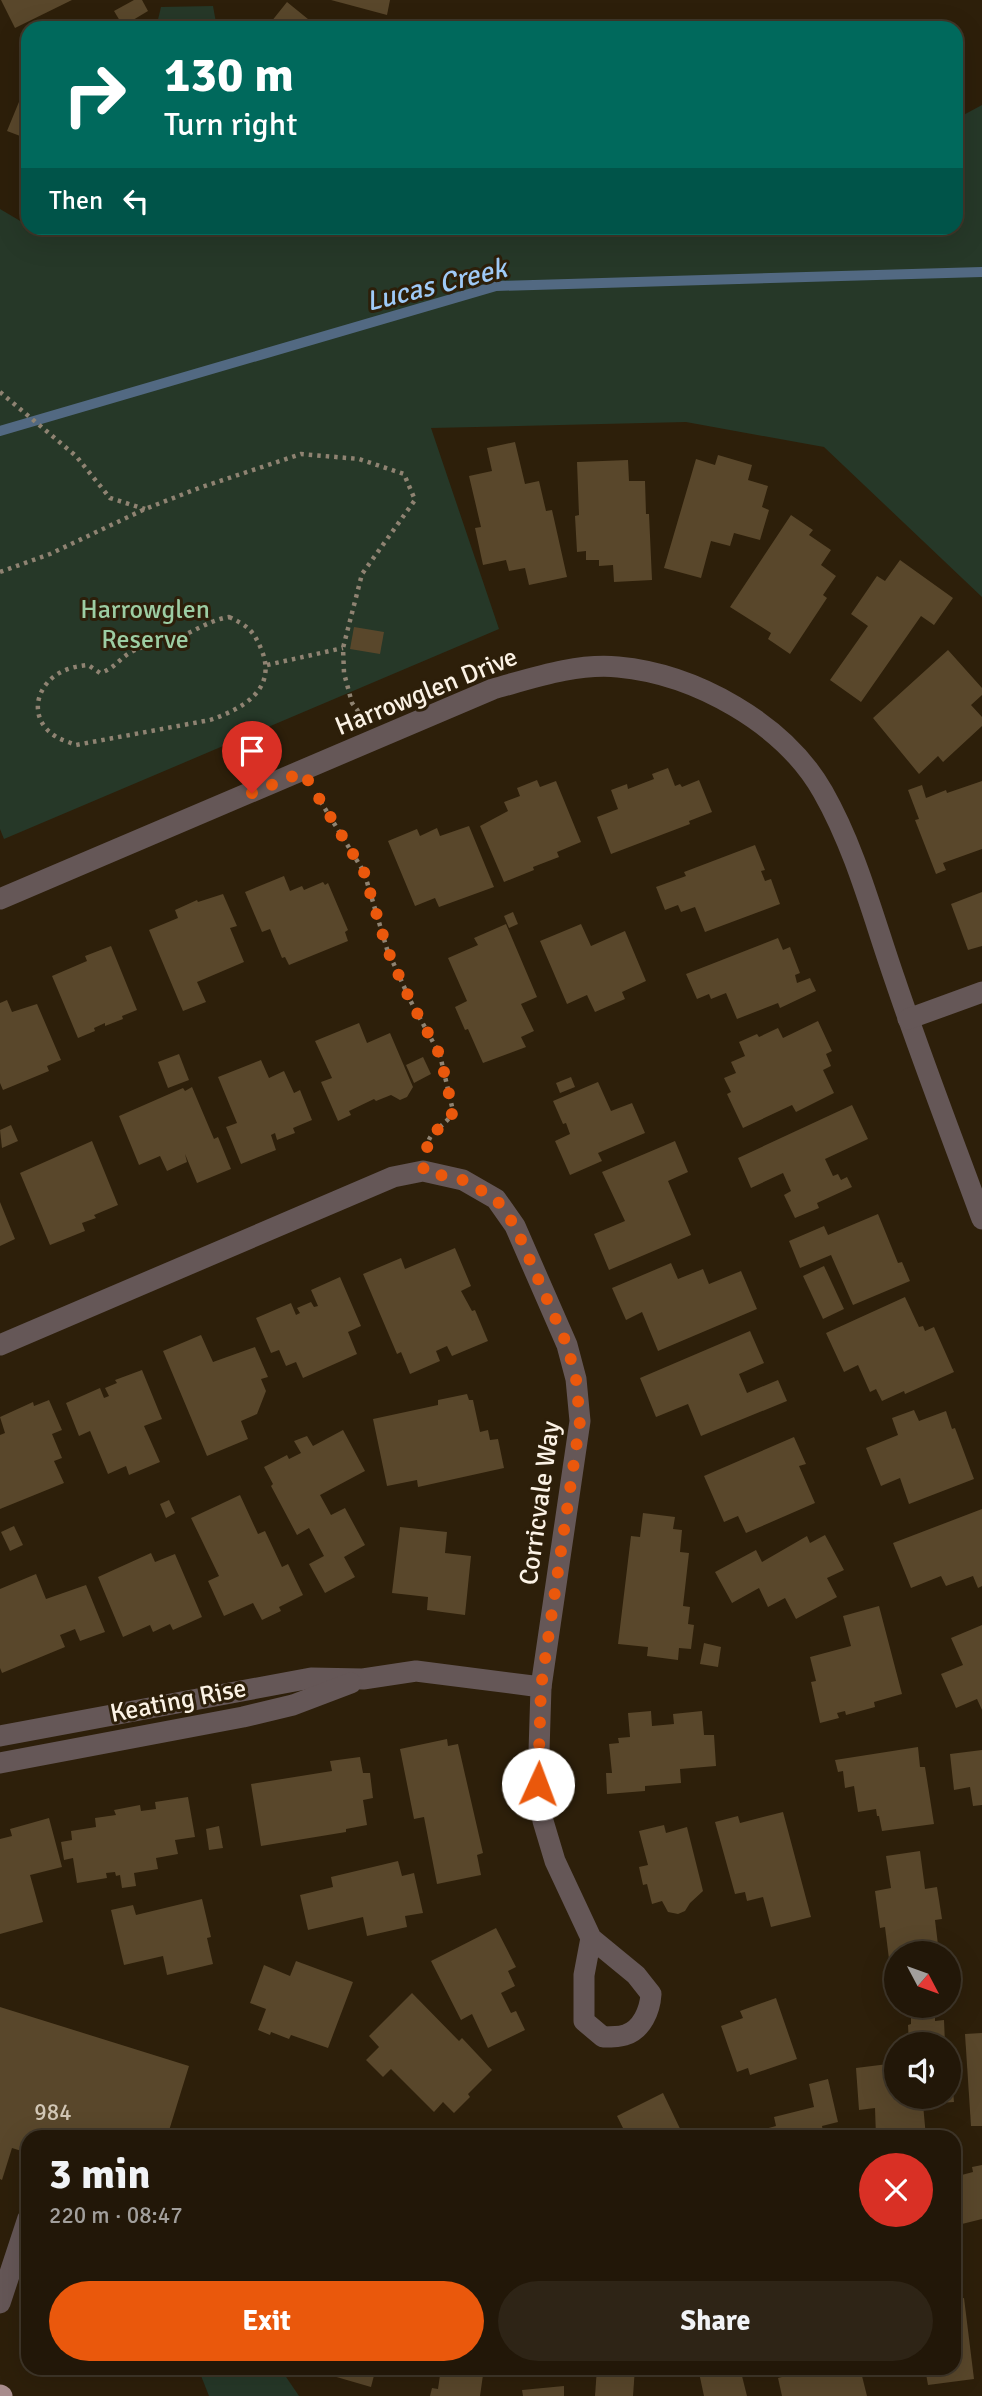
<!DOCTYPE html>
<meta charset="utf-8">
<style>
body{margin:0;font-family:Signika,sans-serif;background:#2e2416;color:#f1f3f6;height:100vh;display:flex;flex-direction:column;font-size:26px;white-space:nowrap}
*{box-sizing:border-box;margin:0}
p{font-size:23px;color:#a29f9c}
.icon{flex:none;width:38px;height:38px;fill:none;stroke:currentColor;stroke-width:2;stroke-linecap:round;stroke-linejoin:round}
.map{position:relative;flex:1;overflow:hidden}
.panel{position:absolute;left:21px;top:2130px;width:940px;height:245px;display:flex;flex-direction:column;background:#221708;border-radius:21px;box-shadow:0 7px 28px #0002,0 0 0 2px #3f3629}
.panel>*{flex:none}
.banner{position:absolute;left:21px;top:21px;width:942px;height:214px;border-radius:21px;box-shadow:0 7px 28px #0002,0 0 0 2px #3f3629;background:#00695c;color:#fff;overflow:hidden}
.needle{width:46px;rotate:131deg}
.controls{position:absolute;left:884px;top:1941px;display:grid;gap:14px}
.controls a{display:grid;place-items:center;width:77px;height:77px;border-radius:50%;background:#221708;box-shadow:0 7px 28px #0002,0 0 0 2px #3f3629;font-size:35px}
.pin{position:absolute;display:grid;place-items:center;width:60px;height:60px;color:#fff;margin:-72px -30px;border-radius:50% 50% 50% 0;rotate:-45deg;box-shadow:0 0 7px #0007}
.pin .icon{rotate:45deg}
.me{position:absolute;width:77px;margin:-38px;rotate:2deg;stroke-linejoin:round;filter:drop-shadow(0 0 5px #0008)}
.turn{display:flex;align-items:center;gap:24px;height:147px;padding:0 28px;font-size:32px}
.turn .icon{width:91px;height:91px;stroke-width:2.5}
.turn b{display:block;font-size:49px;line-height:60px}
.then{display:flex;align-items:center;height:66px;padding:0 28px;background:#0003;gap:14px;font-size:26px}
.round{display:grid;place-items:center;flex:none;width:74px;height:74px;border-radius:37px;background:#2e2416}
.overview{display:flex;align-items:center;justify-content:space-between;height:119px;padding:0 28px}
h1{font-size:42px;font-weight:800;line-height:52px}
.action{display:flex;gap:14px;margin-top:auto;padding:14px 28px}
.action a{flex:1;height:80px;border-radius:42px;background:#ea580c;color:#fff;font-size:28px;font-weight:800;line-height:80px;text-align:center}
.action a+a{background:#2e2416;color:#f1f3f6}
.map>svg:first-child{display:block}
.green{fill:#263828}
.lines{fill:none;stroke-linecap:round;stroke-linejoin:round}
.stream{stroke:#526982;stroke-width:10}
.building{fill:#59472b}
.path{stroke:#8f8372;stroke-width:4.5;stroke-dasharray:3.5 5;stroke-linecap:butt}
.minor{stroke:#655757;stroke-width:21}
.major{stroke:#a88c8c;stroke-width:21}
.route{stroke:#ea580c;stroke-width:12;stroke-dasharray:0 21.6}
.labels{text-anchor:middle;stroke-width:6;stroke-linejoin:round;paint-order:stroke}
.number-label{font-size:23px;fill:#d2c7b6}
.park-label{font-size:26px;fill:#9ccda3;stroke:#2d1f0a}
.street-label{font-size:26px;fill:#fbf2e5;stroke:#2d1f0a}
.water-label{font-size:28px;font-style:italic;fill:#9fcaf7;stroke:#2d1f0a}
</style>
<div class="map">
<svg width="982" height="2396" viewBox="0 0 982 2396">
<rect width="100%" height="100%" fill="#2d1f0a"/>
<g class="green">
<path d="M213 6 217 28H156L161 7Z"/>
<path d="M982 105V597L824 447 686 422 431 428 499 629 4 839 0 829V209L22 222 28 223V228H392L394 232 430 228H956V119Z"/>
<path d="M198 2368H280L299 2396H209Z"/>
</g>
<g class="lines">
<path class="stream" d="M0 431 496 286 982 272"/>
</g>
<g class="building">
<path d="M1 0H72L15 28Z"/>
<path d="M134 0H142L148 11 123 26 114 11Z"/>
<path d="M331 0H390L387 15Z"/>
<path d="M287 2 319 28H255L260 22 267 27Z"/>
<path d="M28 80V171L22 154 28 139 7 131Z"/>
<path d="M515 442 525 484 539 481 546 511 552 510 567 577 529 585 525 568 509 571 506 560 483 565 475 528 481 527 469 476 492 471 487 448Z"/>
<path d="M718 455 752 465 748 480 768 486 762 507 769 510 760 540 734 533 730 546 711 541 701 578 664 568 696 459 715 465Z"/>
<path d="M628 460 629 481H645L646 514H649L652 580 614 582 613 565 599 566V560H586V551L577 552 575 516 579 515 577 462Z"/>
<path d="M791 515 813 530 809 535 831 550 821 565 836 576 823 595 827 598 790 654 768 639 771 633 730 607Z"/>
<path d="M900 560 953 598 934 625 921 616 861 702 830 680 868 626 851 614 877 576 885 581Z"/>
<path d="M354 627 384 632 380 654 350 649Z"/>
<path d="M948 650 982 688V695L971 705 982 717V726L943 762 938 756 919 774 873 718Z"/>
<path d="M668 768 675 786 680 784 682 787 699 780 712 812 689 821 690 824 611 854 597 817 618 809 611 790 627 784 628 789 654 779 652 774Z"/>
<path d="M537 780 540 787 556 781 581 842 557 852 559 857 533 867 534 870 504 882 480 826 508 811 504 802 520 796 517 788Z"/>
<path d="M982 781V849L943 863 946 870 936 874 915 820 919 819 908 790 922 785 926 798 946 790 947 793Z"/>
<path d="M469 826 494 887 439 907 435 898 415 906 388 841 417 829 420 836 437 828 440 836Z"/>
<path d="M755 845 765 870 761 871 765 881 771 879 780 904 705 932 695 907 681 912 678 905 665 910 656 887 686 876 684 872Z"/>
<path d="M284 876 290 891 302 886 304 890 323 882 325 885 328 883 348 930 345 932 348 941 289 965 285 957 282 958 270 929 262 932 245 892Z"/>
<path d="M982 892V946L968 950 951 904Z"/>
<path d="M223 894 237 926 230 928 244 962 197 982 206 1002 183 1011 149 930 178 918 175 910 197 900 198 902Z"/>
<path d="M513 912 518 924 509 928 504 916Z"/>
<path d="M506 924 537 997 521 1004 534 1031 521 1037 526 1047 483 1063 468 1029 465 1030 455 1007 467 1001 448 958 478 945 474 938Z"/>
<path d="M581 924 591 946 625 931 646 981 622 992 625 999 595 1012 587 995 567 1004 540 941Z"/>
<path d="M778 938 783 950 790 947 800 973 795 975 797 983 810 978 816 991 780 1008 778 1003 737 1019 726 993 711 999 709 994 697 999 686 974Z"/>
<path d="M111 946 137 1010 122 1016 123 1019 105 1026V1023L94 1028 95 1031 78 1038 52 976 87 961 85 956Z"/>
<path d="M7 1000 12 1012 37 1004 61 1060 47 1066 49 1071 3 1090 0 1083V1003Z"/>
<path d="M818 1021 832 1051 826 1054 831 1066 823 1070 834 1093 796 1112 792 1105 743 1128 727 1094 731 1092 724 1078 736 1073 731 1062 745 1056 739 1042 757 1034 759 1037 778 1028 783 1038Z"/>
<path d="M359 1023 367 1043 390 1033 413 1087 407 1097 400 1100 391 1095 376 1101 374 1099 349 1111 351 1115 338 1121 321 1082 332 1078 315 1041Z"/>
<path d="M179 1054 189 1080 168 1088 158 1062Z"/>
<path d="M423 1057 431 1074 414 1083 406 1065Z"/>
<path d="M261 1060 269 1078 284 1071 294 1093 300 1090 312 1120 293 1128 295 1133 277 1140 275 1133 271 1135 276 1150 241 1164 226 1127 237 1123 218 1077Z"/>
<path d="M571 1077 575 1087 560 1093 556 1083Z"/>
<path d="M598 1082 611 1111 632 1103 645 1133 598 1153 602 1161 570 1175 555 1141 570 1134 566 1123 563 1124 553 1101Z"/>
<path d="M192 1087 214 1139 218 1137 231 1169 197 1183 185 1154 187 1162 167 1171 160 1156 139 1165 119 1116 183 1088 185 1091Z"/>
<path d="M852 1105 868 1139 825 1159 833 1176 838 1174 841 1180 847 1177 852 1187 817 1203 819 1208 795 1218 784 1195 791 1191 783 1173 751 1188 738 1158Z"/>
<path d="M11 1125 18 1141 2 1148 0 1130Z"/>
<path d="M92 1141 118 1205 94 1215 96 1218 82 1223 85 1231 50 1245 20 1173Z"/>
<path d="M675 1141 688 1172 668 1181 691 1235 609 1270 594 1234 625 1221 602 1172Z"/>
<path d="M0 1202 15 1239 0 1246Z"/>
<path d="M878 1214 898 1263 902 1262 910 1281 853 1305 831 1255 800 1268 789 1241 824 1226 828 1235Z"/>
<path d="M455 1248 471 1286 461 1291 472 1311 475 1310 488 1341 452 1356 447 1346 436 1351 440 1361 410 1374 401 1352 397 1354 363 1274 401 1258 405 1269Z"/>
<path d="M671 1263 678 1279 703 1269 709 1284 741 1271 757 1309 658 1351 642 1312 626 1320 612 1288Z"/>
<path d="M824 1266 844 1309 823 1319 803 1276Z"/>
<path d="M340 1277 361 1326 348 1332 357 1354 303 1378 296 1362 286 1366 279 1350 271 1353 256 1318 291 1303 296 1315 300 1313 297 1308 311 1302 314 1307 318 1306 311 1290Z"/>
<path d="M905 1297 919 1327 923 1326 925 1331 934 1327 954 1372 905 1394 904 1391 882 1401 876 1389 870 1392 858 1365 844 1372 826 1333Z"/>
<path d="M750 1331 764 1363 739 1374 747 1393 778 1380 787 1401 701 1436 688 1404 656 1417 640 1378Z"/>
<path d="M201 1335 213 1362 255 1347 268 1377 261 1379 266 1391 257 1414 241 1421 248 1439 207 1456 163 1351Z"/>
<path d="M142 1370 162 1419 144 1426 160 1462 129 1475 126 1466 108 1474 90 1431 79 1436 66 1403 100 1388 104 1398 109 1396 105 1388 117 1383 115 1380Z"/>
<path d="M467 1394 469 1400H473L480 1432 488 1430 490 1440 498 1439 504 1468 418 1487 417 1480 387 1486 373 1419 438 1405V1400Z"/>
<path d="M49 1400 62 1430 52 1434 62 1458 54 1461 64 1483 0 1509V1435L5 1433 0 1417 33 1402 34 1406Z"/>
<path d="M914 1410 919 1421 946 1411 952 1429 955 1428 974 1479 909 1504 900 1478 881 1486 866 1448 898 1435 892 1418Z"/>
<path d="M343 1430 365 1471 320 1495 331 1515 345 1508 365 1545 344 1557 355 1577 325 1593 309 1564 324 1556 309 1528 297 1535 271 1486 273 1484 264 1467 287 1455 289 1459 301 1453 294 1441 307 1436 313 1446Z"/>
<path d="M794 1437 806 1464 799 1466 815 1503 746 1533 738 1516 724 1522 704 1476Z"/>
<path d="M240 1495 258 1534 265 1531 282 1567 288 1564 303 1595 279 1607 281 1611 262 1620 253 1603 224 1616 208 1581 219 1576 191 1518Z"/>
<path d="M169 1500 175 1513 166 1518 160 1504Z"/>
<path d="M982 1509V1586L978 1588 973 1576 946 1586 941 1576 911 1588 893 1543Z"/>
<path d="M643 1513 675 1517 673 1529 682 1530 680 1552 689 1553 683 1606 690 1607 688 1624 694 1625 691 1649 679 1648 678 1660 647 1656 648 1647 618 1644 631 1536 640 1537Z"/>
<path d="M14 1526 23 1545 10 1551 1 1532Z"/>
<path d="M400 1527 447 1532 445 1553 471 1556 465 1615 427 1610 428 1597 392 1593Z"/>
<path d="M825 1535 844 1570 827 1578 837 1597 796 1619 785 1598 768 1607 759 1588 732 1603 715 1572 756 1550 762 1562 807 1536 810 1543Z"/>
<path d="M151 1553 155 1562 175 1554 202 1617 173 1630 170 1624 153 1632 150 1625 123 1637 98 1577Z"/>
<path d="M36 1574 46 1599 86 1585 105 1632 80 1641 75 1629 60 1635 65 1647 2 1673 0 1668V1589Z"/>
<path d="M879 1606 902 1694 874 1702 875 1707 846 1715 845 1711 837 1713 839 1718 820 1723 811 1682 816 1681 810 1657 851 1646 843 1616Z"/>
<path d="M982 1625V1710L977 1699 956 1708 941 1674 963 1665 951 1638Z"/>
<path d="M704 1643 721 1647 718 1667 700 1664Z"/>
<path d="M651 1711 652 1726 674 1724 673 1714 702 1711 704 1735H714L716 1766 680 1769 681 1783 645 1786V1791L607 1794 606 1773H612L609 1744 619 1743 618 1738 630 1737 628 1713Z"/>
<path d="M447 1739 448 1746 458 1744 483 1853 477 1855 481 1875 437 1884 424 1817 414 1819 400 1749Z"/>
<path d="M918 1747 920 1767H925L934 1824 882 1831 879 1816H877L876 1809 858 1812 854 1786 845 1788 843 1771 838 1772 835 1760Z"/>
<path d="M982 1750V1805L973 1806 970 1787 954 1790 950 1754Z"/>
<path d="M360 1757 363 1773H370L373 1798 363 1800 367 1825 346 1829V1832L261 1846 251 1784 332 1771 330 1761Z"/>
<path d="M188 1797 195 1837 175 1840 178 1854 156 1858 158 1869 134 1873 136 1886 122 1888 120 1875 116 1876 115 1872 106 1873 107 1878 77 1883 73 1858 64 1860 61 1842 72 1840 71 1831 96 1827 95 1818 116 1815 114 1810 140 1805 141 1811 156 1809 155 1802Z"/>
<path d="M783 1812 811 1917 771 1927 763 1897 747 1901 745 1892 735 1894 715 1822 738 1816 740 1823Z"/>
<path d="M49 1818 62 1867 30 1875 43 1922 0 1934V1839L12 1836 10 1829Z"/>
<path d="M664 1825 666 1833 687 1827 703 1891 690 1903 685 1911 678 1914 668 1912 662 1901 652 1904 647 1884 643 1885 639 1867 648 1865 639 1831Z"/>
<path d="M219 1826 223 1848 209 1850 206 1829Z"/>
<path d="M920 1851 925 1889 937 1887 942 1919 935 1920 939 1953H896V1974L891 1975 885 1927 880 1928 875 1891 891 1888 886 1856Z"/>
<path d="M398 1861 402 1876 414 1873 423 1913 405 1916 407 1927 367 1936 363 1917 308 1930 300 1895 333 1887 331 1877Z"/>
<path d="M202 1899 211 1937 207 1938 213 1964 167 1975 163 1956 124 1965 111 1910 133 1905 136 1915Z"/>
<path d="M496 1928 516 1967 508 1971 515 1986 501 1993 511 2013 516 2011 525 2030 488 2048 472 2014 461 2020 431 1961Z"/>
<path d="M296 1961 353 1982 328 2048 291 2035 289 2039 271 2032 270 2035 258 2030 266 2009 250 2003 264 1965 290 1976Z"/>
<path d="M412 1993 459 2041 462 2038 492 2070 468 2094 470 2097 454 2113 443 2102 434 2112 391 2069 383 2077 366 2060 379 2047 369 2036Z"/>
<path d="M776 1998 797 2059 750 2075 748 2068 737 2072 721 2026 743 2018 740 2011Z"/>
<path d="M0 2007 189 2066 167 2137H28V2153L12 2148 2 2180 0 2179Z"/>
<path d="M935 2016V2021L944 2020 945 2044H909L908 2025 911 2024V2018Z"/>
<path d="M982 2033V2126H971L965 2034Z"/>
<path d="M948 2059H950L954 2102 923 2104 926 2137H876L875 2108 859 2110 856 2068 896 2063V2096H948Z"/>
<path d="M828 2079 838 2122 822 2126 824 2137H734L776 2126 774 2117 814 2107 809 2084Z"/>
<path d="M663 2093 684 2137H609L624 2130 617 2116Z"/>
<path d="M982 2165V2219L954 2226V2177L973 2172 972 2167Z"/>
<path d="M964 2298 974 2379 928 2385 925 2368H954V2299Z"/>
<path d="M336 2368H376L371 2387 333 2376Z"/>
<path d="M441 2368H484L480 2396H430L432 2388 438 2389Z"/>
<path d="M597 2368H635L633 2396H595Z"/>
<path d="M698 2368H740L747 2396H704Z"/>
<path d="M817 2368H860L867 2396H782L778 2378Z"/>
<path d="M564 2386V2396H523L522 2390Z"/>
</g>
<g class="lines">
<g class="path">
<path d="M0 392 76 456 110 498 145 509"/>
<path d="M0 572 50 554 145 509 199 488 301 454 359 459 404 474 415 500 362 574 343 648 344 673 352 703 361 715"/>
<path d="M229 617C248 626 254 631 262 651 277 690 242 709 210 720L76 745C69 742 61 740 55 736 31 721 33 691 56 675 65 669 76 666 88 665L100 673C114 669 119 659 131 652 144 645 159 643 173 639 193 633 209 620 229 617Z"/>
<path d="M267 665 343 648"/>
<path d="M316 794 364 872 387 949 410 1000 440 1055 453 1111C448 1125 431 1129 428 1143"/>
</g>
<g class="minor">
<path d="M0 899 493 689C533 678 576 663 618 667 695 674 784 723 823 792 856 850 873 917 895 980 922 1060 953 1140 982 1219"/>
<path d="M908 1019 982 992"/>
<path d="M0 1345 393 1177 423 1171 463 1180 496 1199 515 1226 567 1345 576 1379 580 1421 541 1687 538 1784 543 1821 555 1861 591 1938 636 1975 651 1994C650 2010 642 2030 625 2035 619 2037 610 2037 603 2037L584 2021V1975L591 1938"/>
<path d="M0 1736 311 1678 363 1679 416 1671 541 1687"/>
<path d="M0 1763 243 1717 293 1705 351 1683"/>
<path d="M0 2303 28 2218"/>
</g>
<path class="major" d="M0 2395 2 2396"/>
</g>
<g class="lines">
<path class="route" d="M252 793 303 772 364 872 387 949 410 1000 440 1055 453 1111 450 1119 429 1137 423 1171 463 1180 496 1199 515 1226 567 1345 576 1379 580 1421 541 1687 538 1784"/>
</g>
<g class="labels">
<g class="number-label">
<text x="53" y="2120">984</text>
</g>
<g class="park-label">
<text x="145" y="618">Harrowglen<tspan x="145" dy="30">Reserve</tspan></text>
</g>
<g class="street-label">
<text transform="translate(426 691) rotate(-22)" y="9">Harrowglen Drive</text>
<text transform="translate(539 1503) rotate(-82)" y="9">Corricvale Way</text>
<text transform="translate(178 1700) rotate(-11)" y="9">Keating Rise</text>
</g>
<g class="water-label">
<text transform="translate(436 284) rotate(-14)" y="10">Lucas Creek</text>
</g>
</g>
</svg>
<div class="controls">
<a><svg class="needle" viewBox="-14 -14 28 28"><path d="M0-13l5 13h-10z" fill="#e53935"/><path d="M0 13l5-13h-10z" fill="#a29f9c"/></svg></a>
<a><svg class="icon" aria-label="sound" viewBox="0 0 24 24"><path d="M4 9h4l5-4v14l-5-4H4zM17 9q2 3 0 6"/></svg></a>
</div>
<div class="pin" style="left:252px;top:793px;background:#d93025"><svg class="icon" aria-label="arrive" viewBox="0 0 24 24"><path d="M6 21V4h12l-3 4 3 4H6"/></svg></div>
<svg class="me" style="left:538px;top:1784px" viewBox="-20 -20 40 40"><circle r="19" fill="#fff"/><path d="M0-13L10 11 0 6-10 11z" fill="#ea580c"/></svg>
<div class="banner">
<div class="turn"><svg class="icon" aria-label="right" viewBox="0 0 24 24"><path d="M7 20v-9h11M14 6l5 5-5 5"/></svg><div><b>130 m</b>Turn right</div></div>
<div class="then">Then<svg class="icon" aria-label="left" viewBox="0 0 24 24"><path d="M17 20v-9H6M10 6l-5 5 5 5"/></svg></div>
</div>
<section class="panel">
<div class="overview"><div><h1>3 min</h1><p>220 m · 08:47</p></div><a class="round" style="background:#d93025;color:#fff"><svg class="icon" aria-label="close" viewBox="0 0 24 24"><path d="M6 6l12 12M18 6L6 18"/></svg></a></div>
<div class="action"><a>Exit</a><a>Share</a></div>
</section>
</div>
